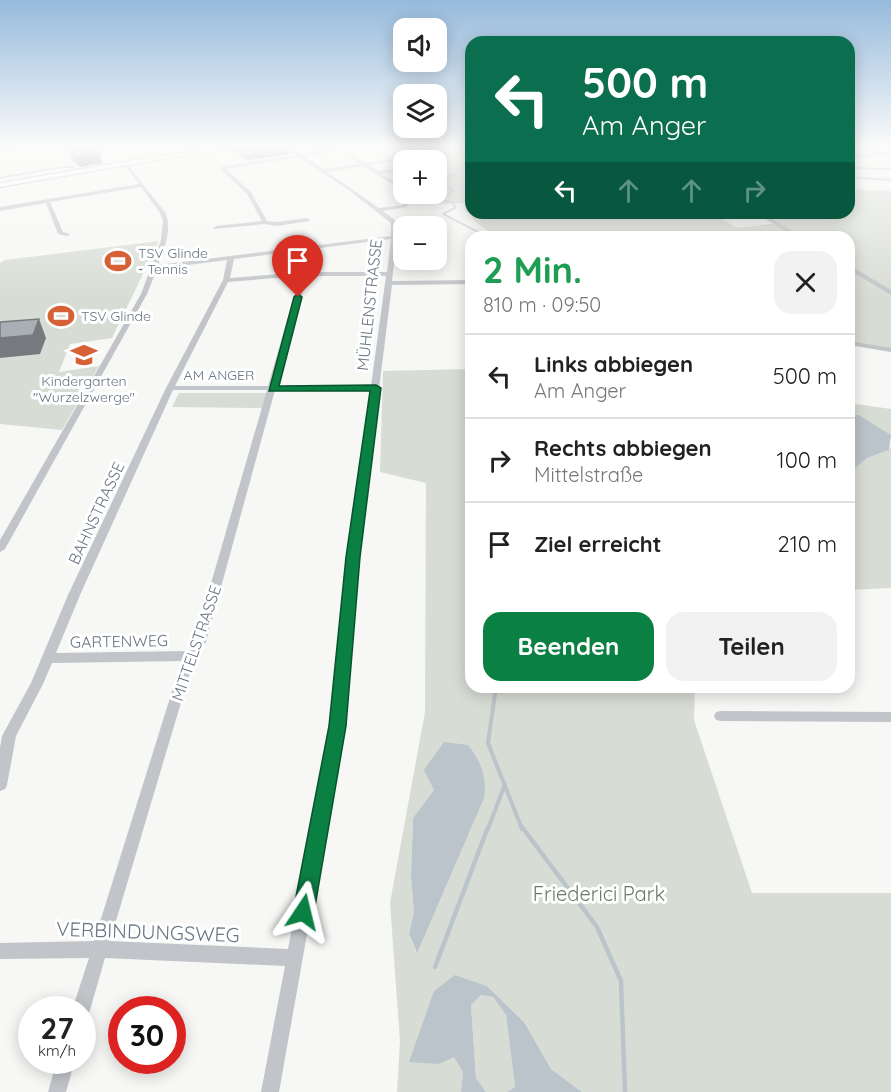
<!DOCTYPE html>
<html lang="de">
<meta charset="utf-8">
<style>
body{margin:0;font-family:Quicksand,sans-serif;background:#f2f2f2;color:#222;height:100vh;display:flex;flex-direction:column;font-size:22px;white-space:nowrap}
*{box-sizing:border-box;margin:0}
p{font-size:20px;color:#767676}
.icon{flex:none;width:33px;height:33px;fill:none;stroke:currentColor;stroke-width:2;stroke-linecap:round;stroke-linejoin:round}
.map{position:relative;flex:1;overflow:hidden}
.details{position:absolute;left:465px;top:231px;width:390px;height:462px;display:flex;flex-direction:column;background:#fff;border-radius:18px;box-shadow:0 3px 15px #0003}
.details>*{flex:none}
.hud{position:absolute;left:465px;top:36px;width:390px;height:183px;border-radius:18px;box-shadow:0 3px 15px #0003;background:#0b6e4f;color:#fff;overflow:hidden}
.controls{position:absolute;left:393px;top:18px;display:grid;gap:12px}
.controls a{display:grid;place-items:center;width:54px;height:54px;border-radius:12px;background:#fff;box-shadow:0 3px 15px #0003;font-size:30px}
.speed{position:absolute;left:18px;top:996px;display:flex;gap:12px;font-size:30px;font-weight:700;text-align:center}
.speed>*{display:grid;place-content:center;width:78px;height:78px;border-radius:50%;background:#fff;box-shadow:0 3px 15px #0003;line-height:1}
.speed small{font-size:15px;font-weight:400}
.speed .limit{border:9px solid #d22;background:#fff;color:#111}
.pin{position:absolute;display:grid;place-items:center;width:51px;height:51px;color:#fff;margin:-62px -26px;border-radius:50% 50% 50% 0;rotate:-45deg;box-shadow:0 0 6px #0007}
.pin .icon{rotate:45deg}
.me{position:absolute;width:66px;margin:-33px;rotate:10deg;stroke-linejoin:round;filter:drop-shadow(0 0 4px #0008)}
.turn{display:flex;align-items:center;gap:21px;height:126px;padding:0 18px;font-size:27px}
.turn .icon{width:78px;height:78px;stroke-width:2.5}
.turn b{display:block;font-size:42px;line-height:51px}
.lanes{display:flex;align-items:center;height:57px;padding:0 18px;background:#0003;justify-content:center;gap:30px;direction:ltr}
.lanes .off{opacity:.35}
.round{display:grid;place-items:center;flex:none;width:63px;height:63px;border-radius:18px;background:#f2f2f2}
.headline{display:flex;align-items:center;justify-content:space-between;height:102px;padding:0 18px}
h1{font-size:36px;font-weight:700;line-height:45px;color:#1e9e55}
.cta{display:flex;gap:12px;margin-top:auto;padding:12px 18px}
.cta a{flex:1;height:69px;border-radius:18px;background:#0b8043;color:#fff;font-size:24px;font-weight:700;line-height:69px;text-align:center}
.cta a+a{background:#f2f2f2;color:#222}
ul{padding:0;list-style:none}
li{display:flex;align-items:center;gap:18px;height:84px;padding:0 18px;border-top:2px solid #e0e0e0}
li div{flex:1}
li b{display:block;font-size:22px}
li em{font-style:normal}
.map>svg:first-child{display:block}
.green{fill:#d7dcd4;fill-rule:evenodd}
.water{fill:#bbc4ca}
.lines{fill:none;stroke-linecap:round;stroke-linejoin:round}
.stream-far2{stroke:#bbc4ca;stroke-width:1.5}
.stream-far1{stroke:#bbc4ca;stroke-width:4}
.stream{stroke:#bbc4ca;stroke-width:4.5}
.major-casing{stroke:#b5b8bc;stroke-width:2}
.minor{fill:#c1c4c8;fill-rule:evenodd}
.major{fill:#fff;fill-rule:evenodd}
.wall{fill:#91969c}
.shaded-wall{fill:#767a7f}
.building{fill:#a9afb5;stroke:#767a7f;stroke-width:1.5}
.route{fill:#0b8043;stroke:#07532c;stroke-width:1.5}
.labels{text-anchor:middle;stroke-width:6;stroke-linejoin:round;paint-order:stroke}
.far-poi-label{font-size:14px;fill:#697683;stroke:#fff;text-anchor:start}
.far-street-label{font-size:14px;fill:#697683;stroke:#fff}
.street-label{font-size:16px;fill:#697683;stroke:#fff}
.near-park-label{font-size:20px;fill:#6a7b67;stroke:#fff}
.near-street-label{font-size:20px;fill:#697683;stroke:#fff}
</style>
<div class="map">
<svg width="891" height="1092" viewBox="0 0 891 1092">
<rect width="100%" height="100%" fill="#f7f7f5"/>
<g class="green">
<path d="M461 146H471V213H713L737 228 777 223 761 213H849V189L891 191V349L849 342V237H496L478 224 464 209 466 203 439 204 431 194H436L437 176 453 173 455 165 465 155Z"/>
<path d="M159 241 112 338 70 344 59 372 99 366 62 430 0 424V263L5 260Z"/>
<path d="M471 369V687H695L694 720 752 893H891V1092H582L551 1069 524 1022 487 986 455 975 454 1056 463 1072 461 1092H397L400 1041 390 903 425 712 426 483 380 472 383 371ZM434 790 416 952 409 934 414 912 411 877 413 818Z"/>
<path d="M179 393H268L264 408 172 407Z"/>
<path d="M849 403 891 409V435L859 415 849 414Z"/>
<path d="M891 446V588L849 590V473L867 458 889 450Z"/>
<path d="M481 995 493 997 506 1015 515 1087 507 1092H486L476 1078 471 1005Z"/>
</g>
<g class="water">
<path d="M849 414 859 415 891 435 889 450 867 458 849 473Z"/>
<path d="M444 742 468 745C481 761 487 777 484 798L417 953 409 934 414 912 411 877 413 818 434 790 424 770Z"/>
<path d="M455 975 487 986 524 1022 551 1069 582 1092H507L515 1087 506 1015 493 997 481 995 471 1005 476 1078 486 1092H461L463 1072 454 1057 439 1064 409 1062 434 991Z"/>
</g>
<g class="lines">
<g class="stream-far2">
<path d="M453 203 441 200 454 191 440 183 443 178 456 175 470 157 469 146"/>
<path d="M454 204 455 208 443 214 488 237"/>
</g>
<g class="stream-far1">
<path d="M496 687 488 743 522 829"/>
<path d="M488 829 505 784"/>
</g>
<g class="stream">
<path d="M522 827 597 927 621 981 625 1092"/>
<path d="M435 967 488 827"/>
</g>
<g class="major-casing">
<path id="major" d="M233 146H252L163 159 0 187V183L163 155Z"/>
</g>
<g class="minor">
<path d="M19 146H30L0 152V150Z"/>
<path d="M283 146H289L300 154 348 146H360L304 156 324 169 360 164 349 157 351 155 365 163 452 150 450 152 369 165 378 171 404 168V171L382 174 404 187V191L363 166 327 172 379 208 402 205 405 202 403 194H409L411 202 406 207 383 211 397 222V241L392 281 471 280V284L392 285 358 557 344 726 279 1092H261L285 966 105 958 90 1010 87 1016 82 1018V1010H72L89 958 0 959V943L94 941 179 669 183 661 52 663 43 684 16 736 7 785 5 789 0 791V748L2 736 31 683 68 595 166 388 223 280 227 260 157 269 147 294 5 549 0 552V540L141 294 161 240 163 221 160 213 141 187 50 202 63 232 70 234 67 236 58 234 46 203 0 211V207L139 184 124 164 126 163 165 212C173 229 164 248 158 265L391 236V223L350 191 299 157 226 169 251 192 267 221 277 222 307 218 310 220 309 221 277 226 265 224 214 229 213 228 216 226 262 221 247 194 220 169V167L295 155ZM391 239 387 272H304L230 278 234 259ZM300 276 268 386H175L228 282ZM307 276H386L371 386H277ZM173 390H267L194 642 189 651 56 653 80 595ZM275 390H371L348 557 330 726 288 949 110 941 191 669 206 642Z"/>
<path d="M863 146C874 146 878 154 891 154V156L849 157V155L876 154Z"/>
<path d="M62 166H74L82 171 80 172 71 168H62L0 179V177Z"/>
<path d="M849 167 891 168V170L849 169Z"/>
<path d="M849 176 891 179V181L849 178Z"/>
<path d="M756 213H763L802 237H795Z"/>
<path d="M849 265 891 290V295L849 270Z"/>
<path d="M849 341 891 348V352L849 345Z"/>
<path d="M721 711 891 712V722L721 721 716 720 714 716 716 712Z"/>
<path d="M57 1060H75L66 1092H48Z"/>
</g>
<use href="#major" class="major"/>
</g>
<g class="wall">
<path d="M233 146 288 149 289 154 247 160 234 151Z"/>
<path d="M69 151 100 153 102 163 80 167 72 160Z"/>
</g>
<g class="shaded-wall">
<path d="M288 149 289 154 247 160 246 156Z"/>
<path d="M100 153 102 163 80 167 77 157Z"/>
<path d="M39 319 46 338 40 354 0 358V338Z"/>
</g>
<g class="building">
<path d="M233 146H284L288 149 246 156Z"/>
<path d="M92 147 100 153 77 157 69 151Z"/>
<path d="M39 319 33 335 0 338V322Z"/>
</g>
<linearGradient id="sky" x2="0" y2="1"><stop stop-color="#96badc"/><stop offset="0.49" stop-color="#fbfbfa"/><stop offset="1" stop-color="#fbfbfa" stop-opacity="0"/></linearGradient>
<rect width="891" height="299" fill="url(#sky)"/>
<path class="route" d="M298 294 302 297 279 386 376 385 381 388 360 557 346 726 314 912 311 919 303 922 296 919 293 912 329 726 346 557 370 391H269L294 297Z"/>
<defs>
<g id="stadium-bare" transform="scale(2.07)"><path d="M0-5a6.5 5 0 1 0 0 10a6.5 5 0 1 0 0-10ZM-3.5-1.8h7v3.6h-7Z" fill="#d66136" stroke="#fff" stroke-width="2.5" paint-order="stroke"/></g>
<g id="school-bare" transform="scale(2.07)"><path d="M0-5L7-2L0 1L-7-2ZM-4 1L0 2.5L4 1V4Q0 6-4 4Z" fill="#d66136" stroke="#fff" stroke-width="2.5" paint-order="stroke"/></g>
</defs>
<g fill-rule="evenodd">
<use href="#stadium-bare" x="118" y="261"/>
<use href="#stadium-bare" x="61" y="316"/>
<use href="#school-bare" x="84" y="355"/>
</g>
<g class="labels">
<g class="far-poi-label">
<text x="138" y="258">TSV Glinde<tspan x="138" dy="16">- Tennis</tspan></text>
<text x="81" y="321">TSV Glinde</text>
<text x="84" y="386" text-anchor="middle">Kindergarten<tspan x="84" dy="16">"Wurzelzwerge"</tspan></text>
</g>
<g class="far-street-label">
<text x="219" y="380">AM ANGER</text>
</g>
<g class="street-label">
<text transform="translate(369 305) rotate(-84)" y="6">MÜHLENSTRASSE</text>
<text transform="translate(96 513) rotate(-65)" y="6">BAHNSTRASSE</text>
<text transform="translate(119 641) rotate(-1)" y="6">GARTENWEG</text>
<text transform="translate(196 643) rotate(-71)" y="6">MITTELSTRASSE</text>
</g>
<g class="near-park-label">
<text x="599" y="901">Friederici Park</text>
</g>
<g class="near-street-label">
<text transform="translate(148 932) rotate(2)" y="7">VERBINDUNGSWEG</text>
</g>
</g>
</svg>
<div class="controls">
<a><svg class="icon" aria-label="sound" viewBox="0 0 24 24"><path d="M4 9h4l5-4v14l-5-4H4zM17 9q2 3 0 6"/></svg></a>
<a><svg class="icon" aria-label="layers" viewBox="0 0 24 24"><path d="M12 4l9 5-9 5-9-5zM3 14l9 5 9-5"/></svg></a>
<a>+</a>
<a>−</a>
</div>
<div class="speed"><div>27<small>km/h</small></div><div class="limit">30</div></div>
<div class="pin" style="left:298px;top:297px;background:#d93025"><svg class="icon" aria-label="arrive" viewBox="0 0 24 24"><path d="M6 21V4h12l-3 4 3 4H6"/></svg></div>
<svg class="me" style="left:303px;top:912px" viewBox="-20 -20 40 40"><path d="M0-17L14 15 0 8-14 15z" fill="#0b8043" stroke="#fff" stroke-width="4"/></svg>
<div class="hud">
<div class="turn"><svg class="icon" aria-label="left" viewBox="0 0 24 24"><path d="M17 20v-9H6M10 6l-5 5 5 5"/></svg><div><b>500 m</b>Am Anger</div></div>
<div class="lanes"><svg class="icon" aria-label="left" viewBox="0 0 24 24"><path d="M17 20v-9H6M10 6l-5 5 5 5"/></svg><svg class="icon off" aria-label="ahead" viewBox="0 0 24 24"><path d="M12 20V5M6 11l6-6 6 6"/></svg><svg class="icon off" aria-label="ahead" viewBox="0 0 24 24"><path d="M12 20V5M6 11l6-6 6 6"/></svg><svg class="icon off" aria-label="right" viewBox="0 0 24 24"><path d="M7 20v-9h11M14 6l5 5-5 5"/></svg></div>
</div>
<section class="details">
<div class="headline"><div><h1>2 Min.</h1><p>810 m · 09:50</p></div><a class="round"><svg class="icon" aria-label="close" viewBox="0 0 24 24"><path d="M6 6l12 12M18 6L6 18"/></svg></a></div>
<ul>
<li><svg class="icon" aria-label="left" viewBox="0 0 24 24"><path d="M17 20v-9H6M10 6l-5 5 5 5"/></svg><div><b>Links abbiegen</b><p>Am Anger</p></div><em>500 m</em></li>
<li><svg class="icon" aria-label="right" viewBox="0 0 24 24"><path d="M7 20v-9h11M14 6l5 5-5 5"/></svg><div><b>Rechts abbiegen</b><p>Mittelstraße</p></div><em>100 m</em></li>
<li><svg class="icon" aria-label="arrive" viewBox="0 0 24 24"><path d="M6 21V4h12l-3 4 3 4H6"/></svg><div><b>Ziel erreicht</b></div><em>210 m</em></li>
</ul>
<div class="cta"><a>Beenden</a><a>Teilen</a></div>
</section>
</div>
